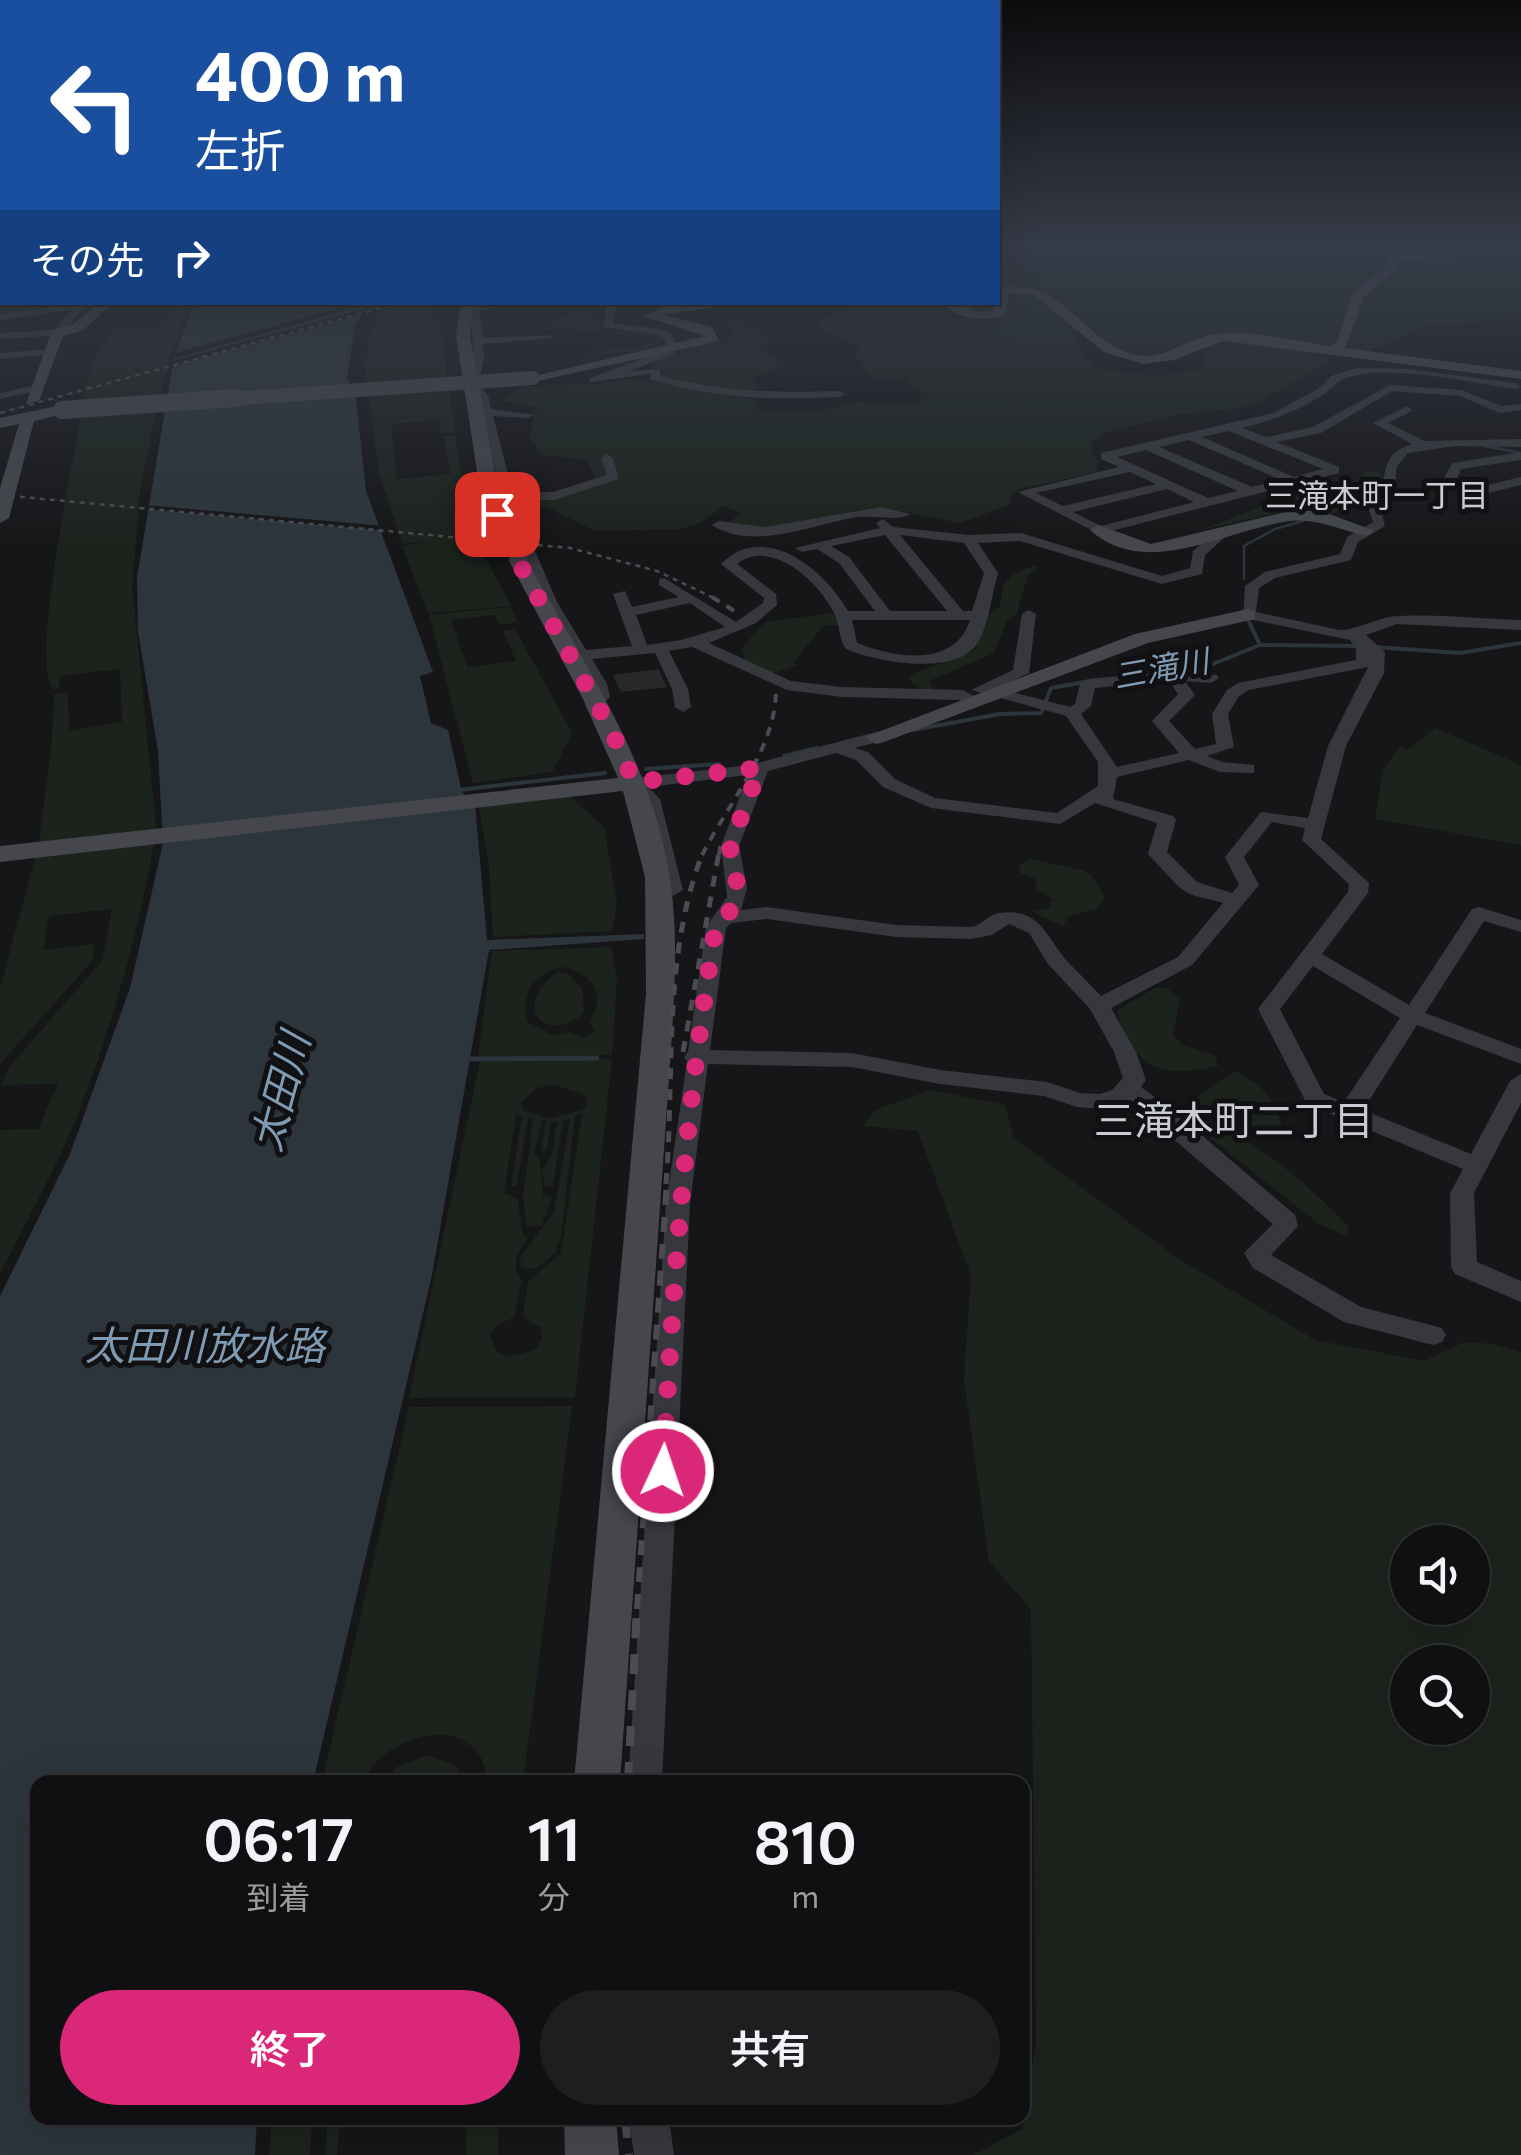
<!DOCTYPE html>
<html lang="ja">
<meta charset="utf-8">
<style>
body{margin:0;font-family:Commissioner,"Noto Sans JP",sans-serif;background:#1e1e20;color:#f1f3f6;height:100vh;display:flex;flex-direction:column;font-size:38px;white-space:nowrap}
*{box-sizing:border-box;margin:0}
p{font-size:32px;color:#9c9d9f}
.icon{flex:none;width:55px;height:55px;fill:none;stroke:currentColor;stroke-width:2;stroke-linecap:round;stroke-linejoin:round}
.map{position:relative;flex:1;overflow:hidden}
.drawer{position:absolute;left:30px;top:1775px;width:1000px;height:350px;display:flex;flex-direction:column;background:#101012;border-radius:20px;box-shadow:0 10px 40px #0002,0 0 0 2px #303032}
.drawer>*{flex:none}
.banner{position:absolute;left:0px;top:0px;width:1000px;height:305px;box-shadow:0 10px 40px #0002,0 0 0 2px #303032;background:#1a4fa0;color:#fff;overflow:hidden}
.tools{position:absolute;left:1390px;top:1525px;display:grid;gap:20px}
.tools a{display:grid;place-items:center;width:100px;height:100px;border-radius:50%;background:#101012;box-shadow:0 10px 40px #0002,0 0 0 2px #303032;font-size:50px}
.pin{position:absolute;display:grid;place-items:center;width:85px;height:85px;color:#fff;margin:-42px;border-radius:20px;box-shadow:0 5px 15px #0006}
.me{position:absolute;width:110px;margin:-55px;rotate:3deg;stroke-linejoin:round;filter:drop-shadow(0 0 8px #0008)}
.turn{display:flex;align-items:center;gap:35px;height:210px;padding:0 30px;font-size:45px}
.turn .icon{width:130px;height:130px;stroke-width:2.5}
.turn b{display:block;font-size:70px;line-height:85px}
.then{display:flex;align-items:center;height:95px;padding:0 30px;background:#0003;gap:20px;font-size:38px}
.eta{display:flex;justify-content:space-evenly;align-items:center;height:170px;text-align:center}
.eta b{font-size:60px;font-weight:600;line-height:70px}
.cta{display:flex;gap:20px;margin-top:auto;padding:20px 30px}
.cta a{flex:1;height:115px;border-radius:60px;background:#db2777;color:#fff;font-size:40px;font-weight:600;line-height:115px;text-align:center}
.cta a+a{background:#1e1e20;color:#f1f3f6}
.map>svg:first-child{display:block}
.green{fill:#1c231d;fill-rule:evenodd}
.water{fill:#2c353c}
.pier{fill:#161618}
.lines{fill:none;stroke-linecap:round;stroke-linejoin:round}
.stream-far2{stroke:#2c353c;stroke-width:2.5}
.stream-far1{stroke:#2c353c;stroke-width:4}
.stream{stroke:#2c353c;stroke-width:5}
.building{fill:#29292c}
.street{fill:#37383d;fill-rule:evenodd}
.secondary{fill:#45474d;fill-rule:evenodd}
.rail-far4{stroke:#4a4c52;stroke-width:2.5;stroke-dasharray:5 5;stroke-linecap:butt}
.rail-far3{stroke:#4a4c52;stroke-width:4;stroke-dasharray:9 8;stroke-linecap:butt}
.rail-far2{stroke:#4a4c52;stroke-width:5;stroke-dasharray:11 10;stroke-linecap:butt}
.rail-far1{stroke:#4a4c52;stroke-width:6;stroke-dasharray:15 12;stroke-linecap:butt}
.rail{stroke:#4a4c52;stroke-width:8;stroke-dasharray:20 16;stroke-linecap:butt}
.secondary-bridge-far1{stroke:#45474d;stroke-width:14}
.secondary-bridge{stroke:#45474d;stroke-width:18}
.route{stroke:#db2777;stroke-width:18;stroke-dasharray:0 32.4}
.labels{text-anchor:middle;stroke-width:10;stroke-linejoin:round;paint-order:stroke}
.far-neighbourhood-label{font-size:32px;fill:#c9ccd4;stroke:#111113}
.far-water-label{font-size:32px;font-style:italic;fill:#7f9bb3;stroke:#111113}
.water-label{font-size:40px;font-style:italic;fill:#7f9bb3;stroke:#111113}
.neighbourhood-label{font-size:40px;fill:#c9ccd4;stroke:#111113}
</style>
<div class="map">
<svg width="1521" height="2155" viewBox="0 0 1521 2155">
<rect width="100%" height="100%" fill="#161618"/>
<g class="green">
<path d="M998 246H1511L1474 252H1390L1382 255 1380 265 1422 259 1521 261V318L1423 327 1378 348 1325 356 1331 360 1252 406 1176 415 1110 431 1093 441 1090 451 1098 462 1096 472 1020 489 1011 494 1009 505 960 523 878 507 757 528 728 523 741 513 724 506 700 523 680 529 596 531 548 508 515 512 513 500 587 490 595 478 587 460 541 455 530 438 534 414 529 413 543 408 500 401 525 386 601 384 631 378 758 401 755 406 760 411 814 412 859 402 908 404 929 400 925 392 907 383 909 378 871 379 856 354 859 346 819 329V322L854 302 934 303 969 319 952 312 967 308 959 303 998 302 1001 266ZM1056 322 1068 324 1094 344 1149 363 1182 358 1203 342 1234 340 1254 345H1211L1200 369C1164 379 1129 374 1093 367L1068 327Z"/>
<path d="M174 303H188L158 402 79 409C88 377 96 348 119 324L133 330 159 327Z"/>
<path d="M383 303H433L437 316 373 320Z"/>
<path d="M580 311 597 317 605 330 652 333 663 340C640 358 603 353 575 353L644 346 658 338 554 328 552 325 563 316Z"/>
<path d="M439 318 455 433 441 434 439 420 391 424 397 479 450 474 444 436 455 435 472 534 463 538H475L511 606 428 613 402 546 434 541 402 544 379 474 372 420 433 416 372 419 365 365 372 322Z"/>
<path d="M736 319 775 341 755 348 789 366 751 377 759 388 742 395 663 378V370L649 366C668 346 705 345 731 340L732 328 723 321Z"/>
<path d="M157 409 141 483 132 586 157 835 38 849C44 797 54 746 54 694L68 693 69 731 122 722 120 669 60 676 59 688 53 689C30 660 74 461 81 414Z"/>
<path d="M1366 470 1381 473V492L1330 514 1281 512 1200 530 1263 506 1361 480Z"/>
<path d="M1035 565 1038 568 1028 575 1017 613 1007 621 994 653 929 681 934 691H924L910 681V675L975 650 988 615 999 607 1004 585 1013 574Z"/>
<path d="M511 607 517 622 499 625 494 615 451 620 467 667 516 661 503 631 515 629 572 733 552 772 473 783 429 615Z"/>
<path d="M833 613 841 626 824 625 794 662 799 665 766 675 746 661 741 649 765 622Z"/>
<path d="M1435 728 1521 765V845L1375 819 1383 770 1400 747 1408 750Z"/>
<path d="M566 793 604 827 617 903 612 931 493 937 489 866 477 796Z"/>
<path d="M155 838C138 933 113 1024 78 1114 56 1169 26 1221 0 1274V1130L38 1129 58 1084 1 1085 10 1066 102 961 112 909 49 916 43 950 94 944 92 961 0 1064V988L37 852Z"/>
<path d="M1031 859 1082 870 1092 876 1105 897 1097 909 1068 916 1063 926 1033 912 1049 908 1052 899 1038 890 1035 879 1020 873 1019 866Z"/>
<path d="M611 947 617 979 612 1055 478 1057 492 951ZM562 967C591 972 609 995 589 1021L595 1030 585 1038 568 1032 552 1035 528 1022C519 994 534 974 562 967Z"/>
<path d="M558 972 566 973 582 988 584 1012C548 1048 508 1006 558 972Z"/>
<path d="M1154 988H1166L1180 998 1173 1036 1184 1046 1215 1055 1218 1066C1161 1079 1135 1070 1117 1011Z"/>
<path d="M612 1059 575 1397 409 1398 480 1061ZM554 1085 584 1094 588 1101 584 1109 550 1119 523 1110 520 1103 537 1088ZM516 1113 522 1116 511 1186H517L528 1118 533 1119 523 1198 527 1227 542 1225 552 1198 543 1195 540 1161 534 1154 542 1120 546 1121 541 1150H547L551 1122 557 1121 552 1154 542 1172 545 1186H553L563 1121 570 1119 554 1212 520 1258 521 1267 535 1269 555 1253 561 1236 575 1116 582 1113 561 1254 528 1281 523 1317 541 1328 542 1338 535 1350 509 1357 497 1352 490 1335 494 1327 514 1317 522 1280C510 1266 517 1252 528 1239L522 1233 518 1199 504 1193Z"/>
<path d="M1235 1071C1263 1084 1273 1098 1282 1127 1254 1137 1215 1116 1193 1100Z"/>
<path d="M931 1090 1005 1105 1014 1138 1179 1259 1315 1340 1425 1361 1464 1342 1494 1344 1521 1352V2155H973L1022 2129 1036 2043 1031 1609 989 1561 964 1379 971 1276 918 1131 863 1126 875 1110ZM1472 1542V1608H1408V1542ZM1408 1662H1472V1728H1408Z"/>
<path d="M1209 1123C1264 1145 1308 1185 1349 1227L1347 1236 1319 1224 1200 1130Z"/>
<path d="M572 1406 523 1782H487C483 1709 386 1730 363 1782H322L409 1407Z"/>
<path d="M427 1755 456 1765 464 1782H385L395 1768Z"/>
<path d="M272 2118H312L310 2155H269Z"/>
<path d="M328 2118H427L339 2128 337 2155H325Z"/>
<rect x="466" y="2118" width="32" height="37"/>
</g>
<path class="water" d="M195 303H368L355 326 347 378 356 400 366 491 433 672 420 676 431 723 448 730 462 792 475 804 487 940 644 934V939L489 950 432 1275 313 1782H38V2118H257L255 2155H0V1296L70 1154 130 988 163 843 158 751 138 632 137 577 174 357Z"/>
<g class="pier">
<path d="M359 303H373L169 360 170 354Z"/>
<path d="M371 307 368 313 168 367 169 362Z"/>
<path d="M145 505 385 526 387 531 144 509Z"/>
</g>
<g class="lines">
<g class="stream-far2">
<path d="M1485 446 1521 453"/>
<path d="M1386 499 1397 491 1392 482"/>
<path d="M1244 579V546L1275 529 1303 521"/>
</g>
<g class="stream-far1">
<path d="M1249 622 1260 645"/>
<path d="M1375 647 1460 653 1521 643"/>
<path d="M1175 672 1208 666 1260 645 1359 646"/>
<path d="M913 730 1000 714 1041 713 1051 688 1090 681"/>
<path d="M784 756 817 748"/>
<path d="M646 769 719 764"/>
<path d="M459 790 605 773"/>
</g>
<path class="stream" d="M465 1059 597 1058"/>
</g>
<path class="building" d="M658 669 667 687 621 692 613 675Z"/>
<g class="lines">
<g class="street">
<path d="M2 279V285L0 286V280Z"/>
<path d="M2 296V302L0 303V297Z"/>
<path d="M89 302 61 335 0 339V333L54 330 72 310 0 320V314Z"/>
<path d="M493 302H516L480 311 483 338 549 335 554 338 483 344 484 357 478 385 488 395 491 409 534 415 528 418 493 416 511 485 503 493 553 492 607 475 601 458 607 454 613 458 619 479 554 500H485V494L498 484 477 396 466 386 474 357 470 309Z"/>
<path d="M607 302H617L613 323 666 330 676 340 674 354 630 371 660 369 661 376C721 392 776 393 839 391L845 394 839 397C768 400 721 399 651 380L650 374 590 382V378L665 350 666 341 659 335 603 327Z"/>
<path d="M49 349 53 354 0 359V353Z"/>
<path d="M1357 368 1406 369 1516 383 1521 387 1516 389C1469 383 1390 363 1346 378 1335 382 1330 391 1321 396 1295 412 1271 421 1242 428L1266 437 1313 427 1390 385 1462 390 1501 406 1521 404V410L1500 413 1460 396 1392 391 1321 433 1277 442 1339 467V473L1099 534 1018 492 1119 467 1101 459V453L1273 413 1318 389 1331 376ZM1229 431 1323 469 1294 477 1202 437ZM1189 440 1281 480 1252 487 1159 447ZM1146 450 1238 491 1208 498 1117 457ZM1130 472 1156 484 1063 506 1036 493ZM1167 489 1194 502 1101 526 1073 512Z"/>
<path d="M37 385 41 390 0 399V393Z"/>
<path d="M1408 406 1412 411 1388 423 1425 441 1521 439V447L1454 446 1408 453 1397 466 1394 495 1379 503 1385 526 1358 542 1351 560 1275 578 1259 588 1256 612 1339 630C1360 630 1378 616 1400 616 1440 614 1481 619 1521 620V630L1397 624 1366 635 1385 652 1384 673 1346 746 1321 839 1369 883 1368 893 1322 954 1409 1005 1472 909 1479 907 1521 920V932L1484 921 1425 1013 1521 1049V1064L1417 1025 1363 1110 1471 1154 1510 1081 1521 1074V1103L1474 1193 1477 1262 1521 1281V1302L1455 1274 1451 1267 1450 1193 1463 1169 1307 1104 1258 1009 1348 892 1349 884 1302 840 1305 828 1272 822 1244 857 1259 885 1192 965 1111 1008 1136 1052 1146 1080 1141 1087 1170 1108 1295 1215 1298 1226 1271 1255 1361 1307 1442 1328 1446 1335 1442 1342 1433 1345 1344 1322 1253 1268 1244 1253 1273 1224 1128 1100 1102 1109 1077 1107 1044 1096 940 1084 852 1067 708 1064 690 1204 662 1782H628L666 1204 687 1061 684 1057 688 1052 706 927 727 897 721 846 748 775 648 787 660 799 683 890 673 896 663 890 642 801 625 783 634 778 750 765 876 732 882 733V741L855 748 868 752 895 779 935 798 1057 813 1098 786V762L1066 716 971 690 1013 670 1022 614 1029 610 1036 614 1029 673 997 688 1070 707 1075 704 1080 684 1088 679 1173 671 1217 675 1219 678 1211 683 1185 681 1195 695 1169 721 1195 749 1216 744 1212 714 1227 690 1238 683 1356 660V650L1350 640 1243 618 1245 586 1265 572 1340 554 1347 537 1373 522 1366 501 1382 493C1385 468 1385 452 1412 444L1373 423ZM1368 667 1328 746 1308 818 1261 812 1225 857 1239 885 1232 893 1197 882 1167 852 1176 820 1173 816 1113 799 1117 777 1189 760 1220 772 1254 773V765L1222 762 1207 756 1234 747 1228 714 1239 696 1249 690ZM1169 681 1178 694 1152 721 1179 753 1117 767 1081 714 1091 706 1095 688ZM836 753 856 760 883 787 931 808 1060 824 1095 803 1157 823 1148 854C1156 862 1175 884 1183 890 1193 897 1211 899 1223 903L1178 957 1101 996C1090 984 1078 973 1067 961 1046 937 1041 907 999 913 987 915 983 925 971 927L896 925 767 907 741 910 747 888 739 846 768 771ZM767 919 896 937 971 939 992 935 1009 924 1029 933 1048 964 1090 1009 1114 1052 1123 1078 1112 1090 1100 1094 1080 1093 1047 1082 940 1070 852 1053 710 1050 726 928 731 923ZM1313 966 1400 1018 1344 1102 1324 1094 1280 1009Z"/>
<path d="M1521 452V460L1461 469 1456 480 1488 485 1521 477V485L1488 493 1442 483 1452 463Z"/>
<path d="M881 507 910 514C897 522 873 515 857 517 812 524 754 552 712 525L719 521 764 527Z"/>
<path d="M883 519 893 527 969 535 1021 533 1162 576 1190 568 1193 551 1219 529 1231 532 1205 555 1202 574 1162 584 1020 541 978 543 998 573C992 594 989 622 979 641 958 678 876 662 846 649 838 637 840 623 833 611 817 580 771 538 737 564L776 594 777 605 756 623 709 643 791 681 842 687 963 690 979 699 971 704 960 700 842 697 787 690 692 647 669 651 688 689 691 707 683 712 675 707 672 689 655 653 592 659 607 684 610 697 602 704H590L588 701 594 695 591 684 543 602 524 556 511 547 518 543 535 551 557 602 586 650 632 646 613 594 625 591 632 607 679 597 659 585V579L664 578 736 622 763 603 764 598 721 564C764 520 824 569 848 611H875L839 563 817 549 802 552 795 548 880 528 876 523ZM885 535 947 611H890L849 557 831 546ZM900 535 964 543 984 573 972 611H963ZM690 603 725 627 681 640 647 645 636 615ZM852 620H970C955 668 895 658 857 643Z"/>
<path d="M629 2118H669L674 2155H634Z"/>
</g>
<g class="secondary">
<path d="M2 246V256L0 257V247Z"/>
<path d="M1521 246V252L1399 260 1394 272 1364 296 1345 348 1521 371V379L1224 341 1173 360 1144 364 1104 352 1034 295 1010 294 1004 316C979 322 959 319 939 302H955L977 312 993 311 1000 288C1061 276 1080 338 1132 354 1160 362 1180 343 1206 336 1242 326 1291 341 1329 346L1337 342 1352 294 1384 267 1390 254Z"/>
<path d="M100 302H114L82 331 63 336 39 401 26 404 52 330 72 325Z"/>
<path d="M461 302H474L470 335 499 497 505 513 527 537V561C583 663 654 764 670 880 678 931 675 982 672 1034L620 1782H574L646 994 645 877 623 791 0 862V846L618 778 582 697 509 561V538L488 515 481 497 456 335Z"/>
<path d="M701 302H747L663 315 712 327 719 341 533 382 526 378 705 336 643 316 667 306Z"/>
<path d="M751 302H816L810 306Z"/>
<path d="M62 405 70 410 67 413 34 421 9 518 0 523V488L19 424 0 428V418Z"/>
<path d="M1290 511H1321L1375 531 1366 536C1340 530 1318 518 1290 521 1226 529 1147 581 1090 530L1099 525 1151 544Z"/>
<path d="M1248 609 1255 611V619L1148 643 884 742 876 744 865 737 1135 634Z"/>
<path d="M564 2118H616L619 2155H565Z"/>
</g>
<g class="rail-far4">
<path d="M0 413 402 302"/>
<path d="M0 495 570 548 657 571 716 599"/>
</g>
<g class="rail-far3">
<path d="M712 597 736 612"/>
<path d="M702 855C728 804 776 748 776 690"/>
<path d="M719 855 721 841"/>
</g>
<g class="rail-far2">
<path d="M683 1052 719 852"/>
<path d="M666 1184C675 1073 662 957 703 852"/>
</g>
<path class="rail-far1" d="M637 1609 667 1182"/>
<g class="rail">
<path d="M628 1782 637 1606"/>
<path d="M625 2118 629 2155"/>
</g>
<path class="secondary-bridge-far1" d="M198 401 533 378"/>
<path class="secondary-bridge" d="M62 410 235 398"/>
</g>
<linearGradient id="sky" x2="0" y2="1"><stop stop-color="#0c0c0d"/><stop offset="0.45" stop-color="#363c48"/><stop offset="1" stop-color="#363c48" stop-opacity="0"/></linearGradient>
<rect width="1521" height="547" fill="url(#sky)"/>
<g class="lines">
<path class="route" d="M497 514 518 537V561L612 732 634 782 760 768 730 846C733 881 751 895 716 926 685 1107 673 1288 663 1471"/>
</g>
<g class="labels">
<g class="far-neighbourhood-label">
<text x="1377" y="507">三滝本町一丁目</text>
</g>
<g class="far-water-label">
<text transform="translate(1161 669) rotate(-10)" y="11">三滝川</text>
</g>
<g class="water-label">
<text transform="translate(281 1092) rotate(-75)" y="14">太田川</text>
<text x="205" y="1360">太田川放水路</text>
</g>
<g class="neighbourhood-label">
<text x="1234" y="1135">三滝本町二丁目</text>
</g>
</g>
</svg>
<div class="tools">
<a><svg class="icon" aria-label="sound" viewBox="0 0 24 24"><path d="M4 9h4l5-4v14l-5-4H4zM17 9q2 3 0 6"/></svg></a>
<a><svg class="icon" aria-label="search" viewBox="0 0 24 24"><circle cx="10" cy="10" r="6"/><path d="M15 15l6 6"/></svg></a>
</div>
<div class="pin" style="left:497px;top:514px;background:#d93025"><svg class="icon" aria-label="arrive" viewBox="0 0 24 24"><path d="M6 21V4h12l-3 4 3 4H6"/></svg></div>
<svg class="me" style="left:663px;top:1471px" viewBox="-20 -20 40 40"><circle r="17" fill="#db2777" stroke="#fff" stroke-width="3"/><path d="M0-11L8 9 0 5-8 9z" fill="#fff"/></svg>
<div class="banner">
<div class="turn"><svg class="icon" aria-label="left" viewBox="0 0 24 24"><path d="M17 20v-9H6M10 6l-5 5 5 5"/></svg><div><b>400 m</b>左折</div></div>
<div class="then">その先<svg class="icon" aria-label="right" viewBox="0 0 24 24"><path d="M7 20v-9h11M14 6l5 5-5 5"/></svg></div>
</div>
<section class="drawer">
<div class="eta">
<div><b>06:17</b><p>到着</p></div>
<div><b>11</b><p>分</p></div>
<div><b>810</b><p>m</p></div>
</div>
<div class="cta"><a>終了</a><a>共有</a></div>
</section>
</div>
